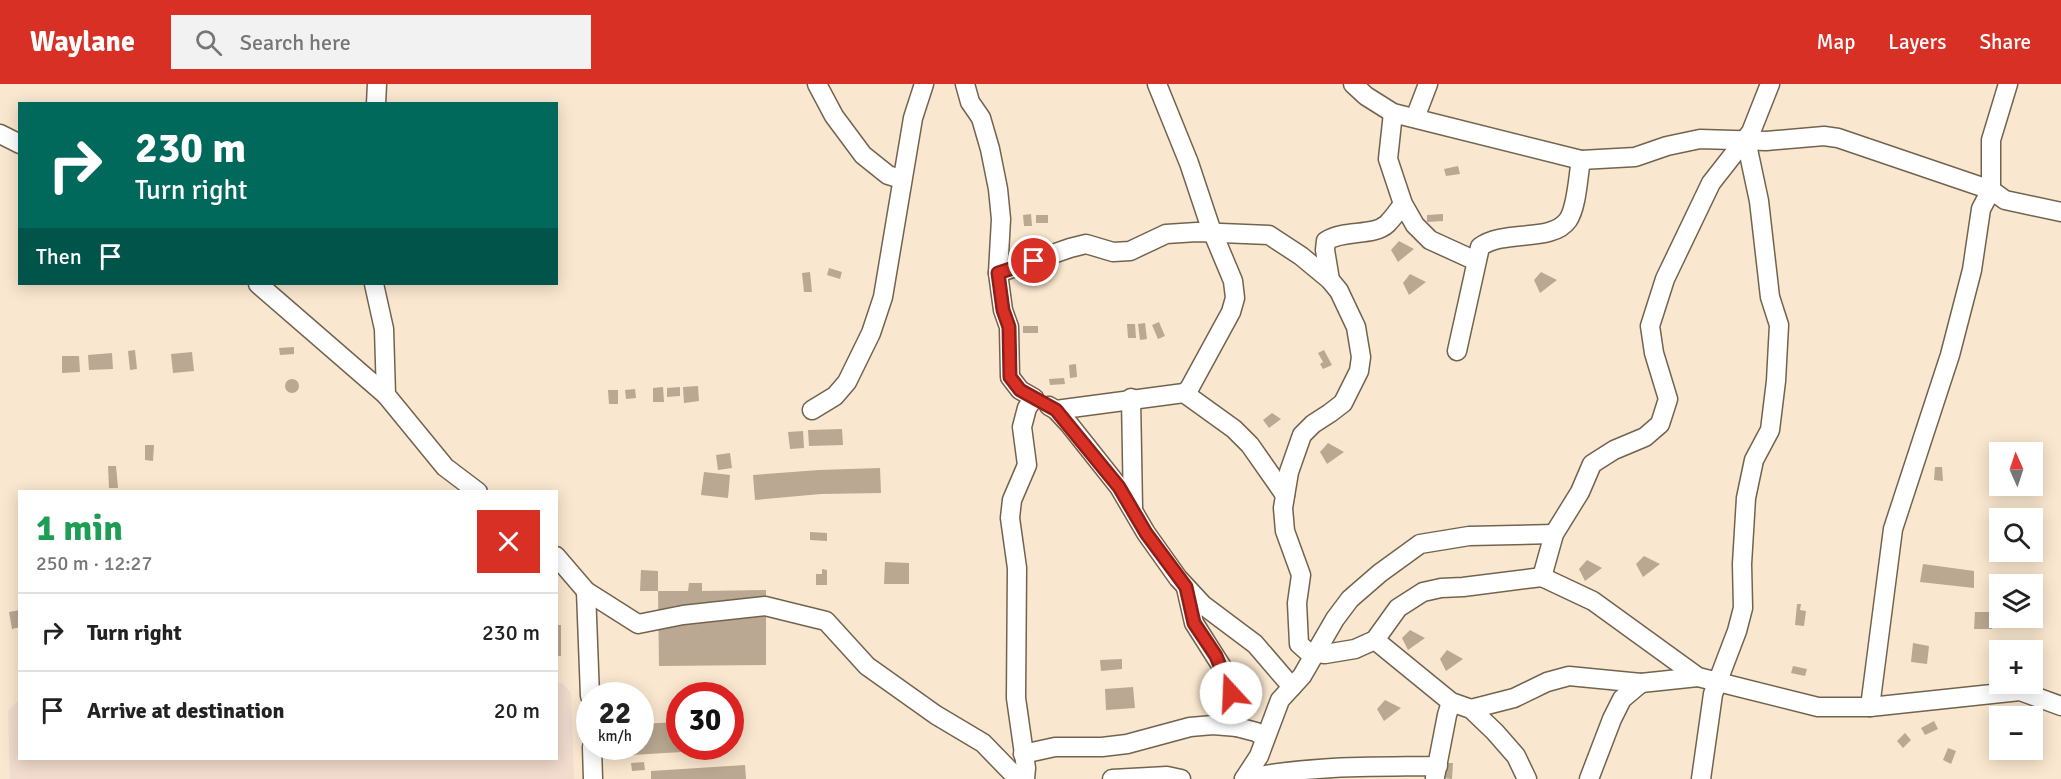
<!DOCTYPE html>
<meta charset="utf-8">
<style>
body{margin:0;font-family:Signika,sans-serif;background:#f2f2f2;color:#222;height:100vh;display:flex;flex-direction:column;font-size:22px;white-space:nowrap}
*{box-sizing:border-box;margin:0}
p{font-size:20px;color:#767676}
.icon{flex:none;width:33px;height:33px;fill:none;stroke:currentColor;stroke-width:2;stroke-linecap:round;stroke-linejoin:round}
.map{position:relative;flex:1;overflow:hidden}
.drawer{position:absolute;left:18px;top:406px;width:540px;height:270px;display:flex;flex-direction:column;background:#fff;border-radius:0px;box-shadow:0 3px 15px #0003}
.drawer>*{flex:none}
.hud{position:absolute;left:18px;top:18px;width:540px;height:183px;border-radius:0px;box-shadow:0 3px 15px #0003;background:#00695c;color:#fff;overflow:hidden}
.needle{width:39px;rotate:357deg}
.buttons{position:absolute;left:1989px;top:358px;display:grid;gap:12px}
.buttons a{display:grid;place-items:center;width:54px;height:54px;border-radius:0px;background:#fff;box-shadow:0 3px 15px #0003;font-size:30px}
.speed{position:absolute;left:576px;top:598px;display:flex;gap:12px;font-size:30px;font-weight:700;text-align:center}
.speed>*{display:grid;place-content:center;width:78px;height:78px;border-radius:50%;background:#fff;box-shadow:0 3px 15px #0003;line-height:1}
.speed small{font-size:15px;font-weight:400}
.speed .limit{border:9px solid #d22;background:#fff;color:#111}
.pin{position:absolute;display:grid;place-items:center;width:51px;height:51px;color:#fff;margin:-26px;border:3px solid #fff;border-radius:50%;box-shadow:0 2px 6px #0007}
.me{position:absolute;width:66px;margin:-33px;rotate:340deg;stroke-linejoin:round;filter:drop-shadow(0 0 4px #0008)}
.turn{display:flex;align-items:center;gap:21px;height:126px;padding:0 18px;font-size:27px}
.turn .icon{width:78px;height:78px;stroke-width:2.5}
.turn b{display:block;font-size:42px;line-height:51px}
.then{display:flex;align-items:center;height:57px;padding:0 18px;background:#0003;gap:12px;font-size:22px}
.round{display:grid;place-items:center;flex:none;width:63px;height:63px;border-radius:0px;background:#f2f2f2}
.summary{display:flex;align-items:center;justify-content:space-between;height:102px;padding:0 18px}
h1{font-size:36px;font-weight:700;line-height:45px;color:#1e9e55}
ul{padding:0;list-style:none}
li{display:flex;align-items:center;gap:18px;height:78px;padding:0 18px;border-top:2px solid #e0e0e0}
li div{flex:1}
li b{display:block;font-size:22px}
li em{font-style:normal}
header{display:flex;align-items:center;gap:36px;box-sizing:border-box;height:84px;padding:0 30px;background:#d93025;color:#fff}
header strong{font-size:28px}
nav{display:flex;gap:33px;margin-inline-start:auto;font-size:21px}
.search{width:420px;height:54px;background:#f2f2f2;display:flex;align-items:center;gap:15px;box-sizing:border-box;padding:0 21px;border-radius:0px;color:#767676;font-size:22px}
.map>svg:first-child{display:block}
.education{fill:#f1dcce}
.building{fill:#baa892}
.lines{fill:none;stroke-linecap:round;stroke-linejoin:round}
.minor-casing{stroke:#73634e;stroke-width:21}
.minor{stroke:#fff;stroke-width:18}
.route-casing{stroke:#8d1f18;stroke-width:15}
.route{stroke:#d93025;stroke-width:10}
</style>
<header>
<strong>Waylane</strong>
<div class="search"><svg class="icon" aria-label="search" viewBox="0 0 24 24"><circle cx="10" cy="10" r="6"/><path d="M15 15l6 6"/></svg>Search here</div>
<nav><a>Map</a><a>Layers</a><a>Share</a></nav>
</header>
<div class="map">
<svg width="2061" height="695" viewBox="0 0 2061 695">
<rect width="100%" height="100%" fill="#fae7cf"/>
<path class="education" d="M557 599H562L571 609 574 695H10L8 627 17 618H20V675H556Z"/>
<g class="building">
<path d="M1458 82 1460 90 1446 92 1444 85Z"/>
<path d="M1031 130 1032 142H1024L1023 131Z"/>
<path d="M1443 130V137L1427 138V131Z"/>
<rect x="1036" y="131" width="12" height="8"/>
<path d="M1399 157 1414 165 1398 178 1391 166Z"/>
<path d="M829 184 842 188 840 195 827 191Z"/>
<path d="M810 188 812 208H804L802 189Z"/>
<path d="M1541 188 1557 196 1540 209 1534 196Z"/>
<path d="M1410 190 1426 198 1409 211 1403 199Z"/>
<path d="M1159 238 1165 252 1158 255 1152 241Z"/>
<path d="M1145 239 1147 255 1140 256 1138 240Z"/>
<path d="M1127 240H1135L1136 254H1128Z"/>
<rect x="1023" y="242" width="15" height="7"/>
<path d="M294 263V270L280 271 279 264Z"/>
<path d="M135 266 137 285 130 286 128 267Z"/>
<path d="M1324 266 1332 281 1323 285 1320 280 1323 278 1318 269Z"/>
<path d="M192 268 194 287 173 289 171 270Z"/>
<path d="M112 269 113 285 89 286 88 271Z"/>
<path d="M62 272H79L80 288 62 289Z"/>
<path d="M1076 280 1077 293 1070 294 1069 281Z"/>
<path d="M1064 294 1065 300 1050 301 1049 295Z"/>
<circle cx="292" cy="302" r="7"/>
<path d="M698 302 699 317 684 319 683 303Z"/>
<path d="M663 303 664 318H653V304Z"/>
<path d="M680 303V312L667 313V304Z"/>
<path d="M635 305 636 314 626 315 625 306Z"/>
<path d="M608 306H618V320H609Z"/>
<path d="M1272 329 1281 335 1269 344 1263 336Z"/>
<path d="M842 345 843 361 809 362 808 346Z"/>
<path d="M803 347 804 364 790 365 788 348Z"/>
<path d="M1328 359 1344 368 1327 380 1320 368Z"/>
<path d="M145 361H154L153 377 145 376Z"/>
<path d="M730 369 732 384 718 386 716 371Z"/>
<path d="M108 382H116L118 404H109Z"/>
<path d="M1935 383H1942L1943 397 1934 396Z"/>
<path d="M880 384 881 409 821 410 755 416 753 391 819 386Z"/>
<path d="M704 388 730 391 728 414 701 411Z"/>
<path d="M810 448 827 449V457L810 456Z"/>
<path d="M1644 472 1660 480 1643 493 1636 480Z"/>
<path d="M1587 476 1602 484 1585 497 1579 485Z"/>
<path d="M885 478 909 479V500H884Z"/>
<path d="M1923 480 1974 487V504L1920 498Z"/>
<path d="M822 485 827 486V501H816V490H822Z"/>
<path d="M641 486 658 487V507H640Z"/>
<path d="M689 499H702V507L766 506V581L659 582 658 507H688Z"/>
<path d="M1797 520H1801L1800 526 1806 527 1804 542 1795 541Z"/>
<path d="M20 526V543L12 545 9 528Z"/>
<path d="M1975 528H1993L1992 545H1974Z"/>
<rect x="556" y="541" width="5" height="31"/>
<path d="M1410 546 1425 554 1408 566 1402 554Z"/>
<path d="M1913 559 1929 562 1927 580 1911 578Z"/>
<path d="M1447 566 1463 575 1446 587 1440 575Z"/>
<path d="M1122 575V585L1101 587 1100 576Z"/>
<path d="M1793 582 1807 585 1805 592 1791 589Z"/>
<path d="M1133 603 1135 624 1106 626 1105 605Z"/>
<path d="M1385 616 1401 624 1384 637 1377 625Z"/>
<path d="M1934 637 1938 645 1925 651 1921 644Z"/>
<path d="M680 638V663H682V668L632 671V663H640V640Z"/>
<path d="M1905 649 1911 656 1903 664 1897 657Z"/>
<path d="M1948 664 1956 667 1951 680 1943 676Z"/>
<path d="M644 678 645 686 632 687 631 679Z"/>
<path d="M1444 679H1453L1452 695 1444 694Z"/>
<path d="M745 681 746 695H651V687Z"/>
</g>
<g class="lines">
<g class="minor-casing">
<g id="minor">
<path d="M817 0 834 32 863 71 888 91 901 95"/>
<path d="M965 0 970 18 981 34 990 65 998 105 1001 135 998 189 1003 226 1009 243 1010 293 1020 306 1034 314 1027 324 1022 343 1027 381 1012 416 1010 434 1017 484 1016 614 1026 684 1025 695"/>
<path d="M1353 0 1366 12 1393 29 1581 76 1635 73 1667 62 1700 55 1766 57 1824 52 1838 54 1991 106 2005 116 2061 128"/>
<path d="M376 20 377 0"/>
<path d="M1393 29 1388 75 1403 120 1415 141 1430 156 1476 177"/>
<path d="M1415 34 1428 0"/>
<path d="M0 50 20 60"/>
<path d="M1403 120C1398 127 1393 134 1387 140 1373 153 1344 145 1326 157L1325 166 1330 196 1339 207 1356 243 1361 273 1359 287 1343 319 1330 329 1313 340 1302 351 1289 388 1283 424 1285 447 1301 491 1297 519 1299 560 1308 568 1325 570 1355 565 1375 556 1398 524 1423 508 1441 504 1463 503 1542 493 1593 517 1698 593 1818 623H1870L2020 607 2061 622"/>
<path d="M998 189 1070 164 1086 160 1113 168 1130 167 1166 150 1197 148 1269 151 1301 172 1330 196"/>
<path d="M258 200 386 311"/>
<path d="M374 200 384 245 386 311 445 383 478 408"/>
<path d="M1457 267 1480 163C1504 145 1552 159 1568 136 1577 123 1578 92 1581 76"/>
<path d="M1184 309 1234 345 1250 361 1285 411"/>
<path d="M1131 314 1133 424"/>
<path d="M1049 322 1056 326 1069 340 1119 403 1146 449 1178 494 1203 521 1255 560 1292 603"/>
<path d="M812 326 835 312 847 298 871 249 883 213 913 34 924 0"/>
<path d="M1056 326 1184 309 1189 305 1231 228 1235 214 1233 197 1210 142 1189 79 1157 0"/>
<path d="M556 472 586 507 638 540 683 531 765 522 826 537 867 582 936 631 983 659 1018 695"/>
<path d="M1542 493 1554 450 1580 408 1592 380 1614 366 1645 353 1660 340 1668 315 1654 269 1650 242 1665 195 1711 99 1751 48 1770 0"/>
<path d="M1186 504 1194 539 1222 583 1233 619 1237 643 1256 648 1265 654"/>
<path d="M586 507 590 612"/>
<path d="M1375 556 1451 618 1471 625 1495 648 1516 672 1527 695"/>
<path d="M1870 623 1893 445 1950 271 1972 186 1981 125 1991 106V56L2008 0"/>
<path d="M1471 625 1514 614 1547 598 1569 592 1641 599 1698 593"/>
<path d="M592 663 593 695"/>
<path d="M1023 670 1055 663H1102L1127 660 1190 643 1213 641 1237 643"/>
<path d="M1435 693 1447 631 1451 618"/>
<path d="M1112 695 1167 692 1181 695"/>
<path d="M1244 695 1259 672 1280 616 1302 592 1335 535 1350 515 1380 489 1420 460 1469 452 1554 450"/>
<path d="M1244 695C1308 681 1373 683 1438 682"/>
<path d="M1589 695 1612 635 1622 615 1641 599"/>
<path d="M1701 695 1713 610 1737 547 1743 524 1742 480 1746 414 1754 376 1770 346 1776 297 1779 241 1770 213 1759 117 1746 56"/>
</g>
</g>
<use href="#minor" class="minor"/>
</g>
<g class="lines">
<g class="route-casing">
<path id="route" d="M1034 177 998 189 1003 226 1009 243 1010 293 1020 306 1056 326 1119 403 1146 449 1186 503 1194 539 1216 572 1231 609"/>
</g>
<use href="#route" class="route"/>
</g>
</svg>
<div class="buttons">
<a><svg class="needle" viewBox="-14 -14 28 28"><path d="M0-13l5 13h-10z" fill="#e53935"/><path d="M0 13l5-13h-10z" fill="#767676"/></svg></a>
<a><svg class="icon" aria-label="search" viewBox="0 0 24 24"><circle cx="10" cy="10" r="6"/><path d="M15 15l6 6"/></svg></a>
<a><svg class="icon" aria-label="layers" viewBox="0 0 24 24"><path d="M12 4l9 5-9 5-9-5zM3 14l9 5 9-5"/></svg></a>
<a>+</a>
<a>−</a>
</div>
<div class="speed"><div>22<small>km/h</small></div><div class="limit">30</div></div>
<div class="pin" style="left:1034px;top:177px;background:#d93025"><svg class="icon" aria-label="arrive" viewBox="0 0 24 24"><path d="M6 21V4h12l-3 4 3 4H6"/></svg></div>
<svg class="me" style="left:1231px;top:609px" viewBox="-20 -20 40 40"><circle r="19" fill="#fff"/><path d="M0-13L10 11 0 6-10 11z" fill="#d93025"/></svg>
<div class="hud">
<div class="turn"><svg class="icon" aria-label="right" viewBox="0 0 24 24"><path d="M7 20v-9h11M14 6l5 5-5 5"/></svg><div><b>230 m</b>Turn right</div></div>
<div class="then">Then<svg class="icon" aria-label="arrive" viewBox="0 0 24 24"><path d="M6 21V4h12l-3 4 3 4H6"/></svg></div>
</div>
<section class="drawer">
<div class="summary"><div><h1>1 min</h1><p>250 m · 12:27</p></div><a class="round" style="background:#d93025;color:#fff"><svg class="icon" aria-label="close" viewBox="0 0 24 24"><path d="M6 6l12 12M18 6L6 18"/></svg></a></div>
<ul>
<li><svg class="icon" aria-label="right" viewBox="0 0 24 24"><path d="M7 20v-9h11M14 6l5 5-5 5"/></svg><div><b>Turn right</b></div><em>230 m</em></li>
<li><svg class="icon" aria-label="arrive" viewBox="0 0 24 24"><path d="M6 21V4h12l-3 4 3 4H6"/></svg><div><b>Arrive at destination</b></div><em>20 m</em></li>
</ul>
</section>
</div>
